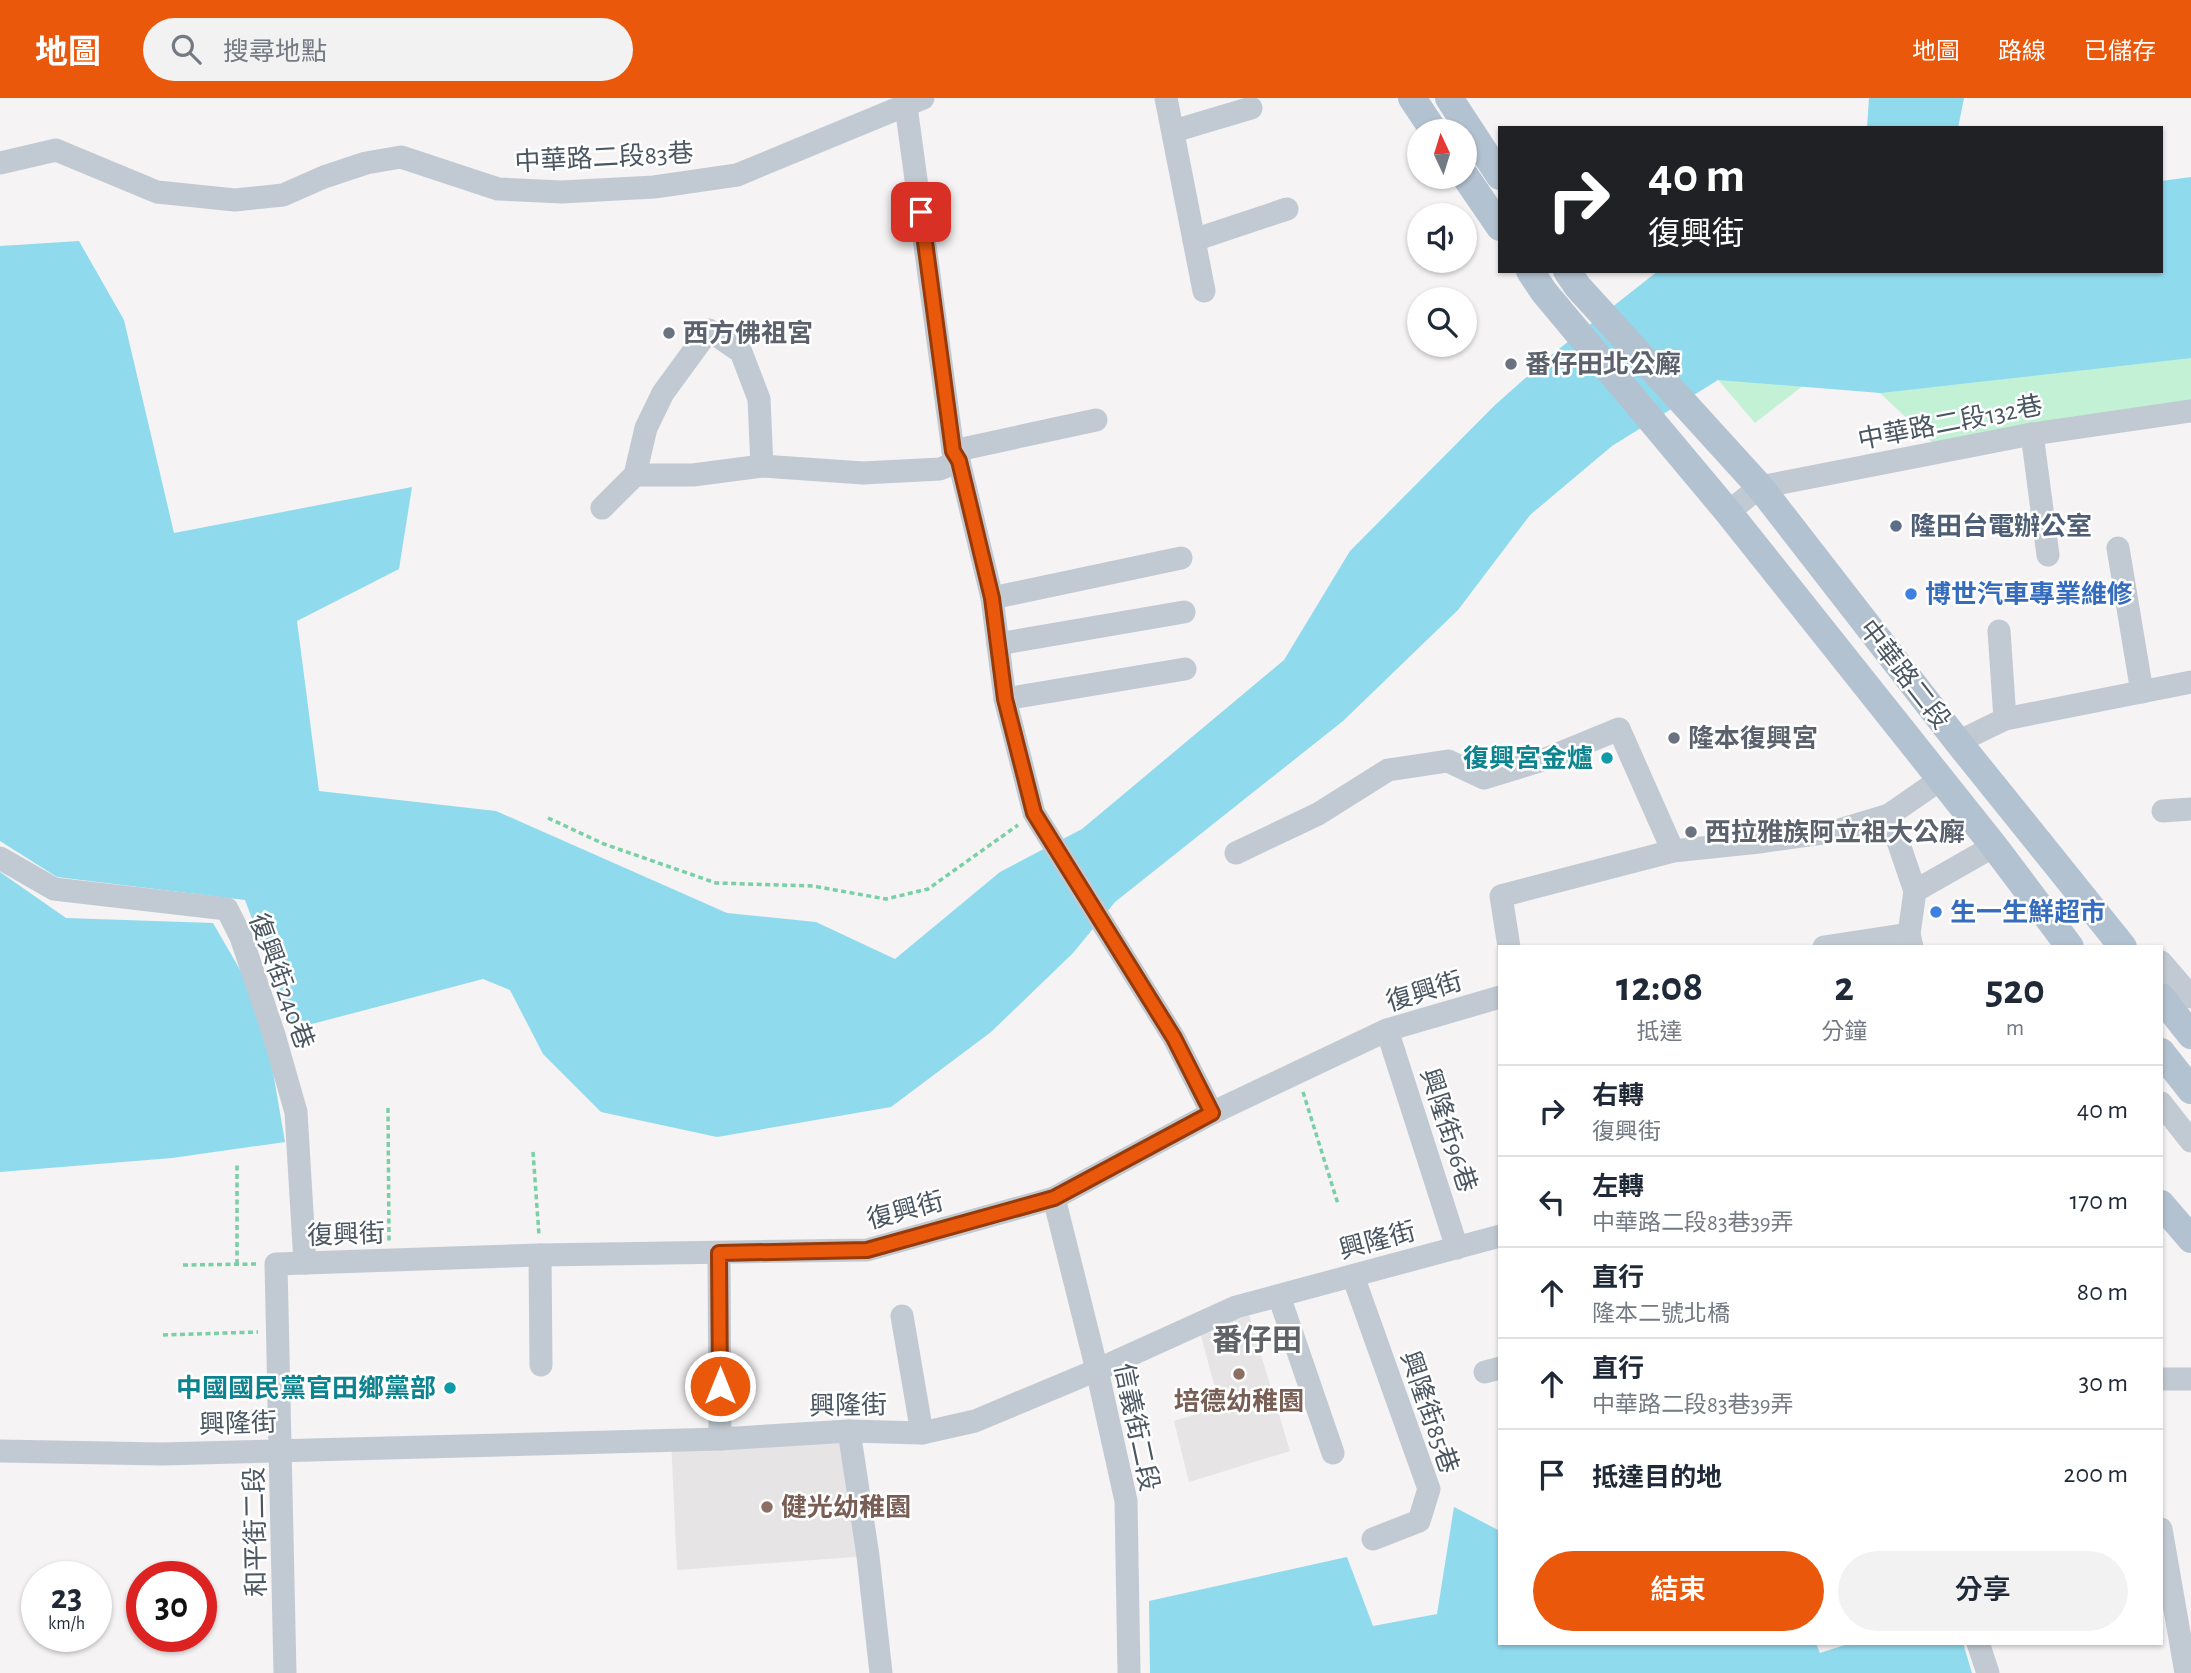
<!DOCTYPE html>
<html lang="zh-TW">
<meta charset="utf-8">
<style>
body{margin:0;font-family:"Alegreya Sans","Noto Sans TC",sans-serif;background:#f2f2f3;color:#1f2937;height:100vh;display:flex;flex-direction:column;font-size:26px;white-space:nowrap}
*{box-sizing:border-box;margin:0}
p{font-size:23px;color:#747a83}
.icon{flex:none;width:38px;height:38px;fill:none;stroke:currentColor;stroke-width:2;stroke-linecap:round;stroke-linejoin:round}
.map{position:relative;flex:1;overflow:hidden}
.side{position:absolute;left:1498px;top:847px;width:665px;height:700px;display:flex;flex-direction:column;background:#fff;border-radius:0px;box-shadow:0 2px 5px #0004}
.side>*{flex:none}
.guide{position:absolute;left:1498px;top:28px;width:665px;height:147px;border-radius:0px;box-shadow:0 2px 5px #0004;background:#202124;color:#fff;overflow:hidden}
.needle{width:46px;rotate:356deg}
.fabs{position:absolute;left:1407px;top:21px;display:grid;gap:14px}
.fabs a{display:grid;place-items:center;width:70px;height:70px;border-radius:50%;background:#fff;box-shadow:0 2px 5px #0004;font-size:35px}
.speed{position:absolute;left:21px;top:1463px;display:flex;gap:14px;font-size:35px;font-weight:700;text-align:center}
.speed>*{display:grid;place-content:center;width:91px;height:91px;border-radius:50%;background:#fff;box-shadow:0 2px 5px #0004;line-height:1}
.speed small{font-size:18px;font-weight:400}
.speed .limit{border:10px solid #d22;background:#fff;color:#111}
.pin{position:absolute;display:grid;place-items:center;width:60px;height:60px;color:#fff;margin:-30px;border-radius:14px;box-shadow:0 4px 10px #0006}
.me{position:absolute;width:77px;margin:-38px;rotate:0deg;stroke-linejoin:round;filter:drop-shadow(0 0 5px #0008)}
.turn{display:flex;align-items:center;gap:24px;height:147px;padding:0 35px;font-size:32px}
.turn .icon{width:91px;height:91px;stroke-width:2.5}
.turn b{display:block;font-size:49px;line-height:60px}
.eta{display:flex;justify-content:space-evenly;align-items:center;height:119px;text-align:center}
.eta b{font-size:42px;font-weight:600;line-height:49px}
.action{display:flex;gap:14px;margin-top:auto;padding:14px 35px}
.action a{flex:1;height:80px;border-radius:42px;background:#ea580c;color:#fff;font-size:28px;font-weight:600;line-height:80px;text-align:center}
.action a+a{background:#f2f2f3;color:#1f2937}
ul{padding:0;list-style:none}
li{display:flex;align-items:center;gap:21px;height:91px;padding:0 35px;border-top:2px solid #e0e1e3}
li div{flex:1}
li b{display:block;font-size:26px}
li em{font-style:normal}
header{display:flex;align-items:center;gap:42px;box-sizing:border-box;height:98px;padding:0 35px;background:#ea580c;color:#fff}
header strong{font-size:33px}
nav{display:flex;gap:38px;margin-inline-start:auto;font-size:24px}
.search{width:490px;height:63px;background:#f2f2f3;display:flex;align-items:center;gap:18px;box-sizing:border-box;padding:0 24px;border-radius:38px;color:#747a83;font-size:26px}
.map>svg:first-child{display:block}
.education{fill:#e6e4e5}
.green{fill:#c3f1d5}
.water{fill:#90daee}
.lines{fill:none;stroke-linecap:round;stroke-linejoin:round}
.path{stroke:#7ad0a6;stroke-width:3.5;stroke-dasharray:5 3.5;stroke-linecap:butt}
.minor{stroke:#c1cad2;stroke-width:23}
.major{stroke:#b3c2d1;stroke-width:28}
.route-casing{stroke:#983908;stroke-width:18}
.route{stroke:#ea580c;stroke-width:12}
.worship-dot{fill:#6b7280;stroke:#fff;stroke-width:2.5}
.service-dot{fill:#5c6f8a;stroke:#fff;stroke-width:2.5}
.shop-dot{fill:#3f7fe0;stroke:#fff;stroke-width:2.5}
.culture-dot{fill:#0f9aa8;stroke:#fff;stroke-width:2.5}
.education-dot{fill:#8d6e63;stroke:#fff;stroke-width:2.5}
.labels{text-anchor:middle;stroke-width:5;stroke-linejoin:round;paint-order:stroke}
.street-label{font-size:26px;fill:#4a5661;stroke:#fff}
.worship-label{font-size:26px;font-weight:bold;fill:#5b616d;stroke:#fff;text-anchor:start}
.service-label{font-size:26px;font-weight:bold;fill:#4e5e75;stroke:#fff;text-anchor:start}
.shop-label{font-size:26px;font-weight:bold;fill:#366cbe;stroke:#fff;text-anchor:start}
.culture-label{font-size:26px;font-weight:bold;fill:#0d838f;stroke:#fff;text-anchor:end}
.education-label{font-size:26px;font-weight:bold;fill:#785e54;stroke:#fff}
.quarter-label{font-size:30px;font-weight:bold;fill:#5f6368;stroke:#fff}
</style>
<header>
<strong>地圖</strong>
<div class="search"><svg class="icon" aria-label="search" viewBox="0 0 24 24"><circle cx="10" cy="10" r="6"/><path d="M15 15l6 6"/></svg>搜尋地點</div>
<nav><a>地圖</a><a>路線</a><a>已儲存</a></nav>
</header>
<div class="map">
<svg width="2191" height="1575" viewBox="0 0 2191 1575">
<rect width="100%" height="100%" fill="#f5f3f3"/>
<g class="education">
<path d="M1249 1217 1290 1353 1189 1384 1174 1323 1220 1309 1200 1234Z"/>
<path d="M849 1333 868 1458 677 1472 671 1341Z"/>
</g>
<path class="green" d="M2191 127V313L2032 336 1932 344 1880 295 1804 287 1755 325 1666 221 1658 173H2161Z"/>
<g class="water">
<path d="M1869 0H1964L1958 30H1867Z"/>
<path d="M2191 79V260L1881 295 1718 282 1612 348 1530 417 1458 512 1343 623 1115 804 1073 855 991 934 891 1009 717 1039 601 1014 543 956 510 892 483 881 293 931 245 802 57 779 0 743V148L79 143 124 222 174 435 412 389 399 471 297 523 319 693 496 713 727 815 816 824 895 861 1000 774 1082 731 1284 562 1350 453 1495 307 1555 254 1658 173H2161V83Z"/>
<path d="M0 774 66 820 213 825 254 896 272 968 285 1044 172 1060 0 1074Z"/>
<path d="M1454 1409 1500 1433V1545H1816L1820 1555 1851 1545H1963L1972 1575H1150L1149 1503 1347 1459 1373 1528 1437 1516Z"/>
</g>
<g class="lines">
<g class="path">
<path d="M548 720 604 746 716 785 813 788 886 801 928 791 1018 727"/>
<path d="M1303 994 1338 1106"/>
<path d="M388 1010 389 1143"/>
<path d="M533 1054 539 1137"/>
<path d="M237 1166V1066"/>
<path d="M183 1167 257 1166"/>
<path d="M163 1237 258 1234"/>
</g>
<g class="minor">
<path d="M1166 0 1204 193"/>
<path d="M906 8 953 353 959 363 992 500 1005 601 1034 715 1174 940 1212 1015"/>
<path d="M1174 33 1251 10"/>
<path d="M0 65 56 52 157 94 235 102 283 97 324 79 366 65 401 59 498 91 562 94 654 89 737 77 923 0"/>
<path d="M1194 142 1287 111"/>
<path d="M2032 336 2048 457"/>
<path d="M953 353 1096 322"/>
<path d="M635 377H693L762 368 863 375 940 371 959 363"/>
<path d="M602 410 635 377 646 330 663 295 709 232 741 254 759 301 762 368"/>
<path d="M1728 414 1760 389 2032 336 2191 313"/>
<path d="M2118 450 2142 594"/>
<path d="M992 500 1181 460"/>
<path d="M1999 533 2005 621"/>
<path d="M998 546 1184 514"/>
<path d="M1005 601 1185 571"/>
<path d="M1958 644 2005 621 2191 584"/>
<path d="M2163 713 2191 711"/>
<path d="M1236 755 1318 716 1388 672 1448 663 1484 680 1546 661 1619 631 1673 753"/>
<path d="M0 760 54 791 227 811 241 839 274 937 296 1014 305 1165"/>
<path d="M1915 793 1994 748"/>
<path d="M1509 849 1501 798 1673 753 1759 744 1836 733 1889 717"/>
<path d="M1824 849 1909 836"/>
<path d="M1912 849 1909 836 1915 793 1889 717 1941 681"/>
<path d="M2161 864 2191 899"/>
<path d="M1387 932 1457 1150"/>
<path d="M2161 1005 2191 1043"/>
<path d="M1054 1100 1097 1272 1126 1403 1129 1575"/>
<path d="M719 1155 720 1341"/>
<path d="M540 1157 541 1267"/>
<path d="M1353 1178 1429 1391 1419 1423 1373 1441"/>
<path d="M1279 1198 1333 1355"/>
<path d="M902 1218 922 1335"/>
<path d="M1485 1274 1500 1270"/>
<path d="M2161 1281H2191"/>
<path d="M849 1333 868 1458 881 1575"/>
<path d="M0 1353 162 1356 720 1341 849 1333 922 1335 975 1323 1097 1272 1236 1209 1500 1138"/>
<path d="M2161 1431 2186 1575"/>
<path d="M1978 1545 1988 1575"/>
<path d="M285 1575 276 1166 540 1157 867 1152 1054 1100 1212 1015 1387 932 1500 899"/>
</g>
<g class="major">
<path d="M1412 0 1434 33"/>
<path d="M1449 0 1500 78"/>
<path d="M1465 78 1500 129"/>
<path d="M1530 173 1544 194 1728 414 1994 748 2070 849"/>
<path d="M1567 173 1578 189 1760 389 1958 644 2123 849"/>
<path d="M2161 899 2191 937"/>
<path d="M2161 954 2191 992"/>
<path d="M2161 1106 2191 1141"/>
</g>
</g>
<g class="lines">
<g class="route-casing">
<path id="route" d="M720 1288 719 1155 867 1152 1054 1100 1212 1015 1174 940 1034 715 1005 601 992 500 959 363 953 353 921 114"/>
</g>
<use href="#route" class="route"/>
</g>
<g class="worship-dot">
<circle cx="669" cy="235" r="7"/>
<circle cx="1511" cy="266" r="7"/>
<circle cx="1674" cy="640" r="7"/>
<circle cx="1691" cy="734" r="7"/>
</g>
<circle class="service-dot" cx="1896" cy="428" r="7"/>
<g class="shop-dot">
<circle cx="1911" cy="496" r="7"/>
<circle cx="1936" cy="814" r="7"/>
</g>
<g class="culture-dot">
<circle cx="1607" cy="660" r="7"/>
<circle cx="450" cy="1290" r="7"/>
</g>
<g class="education-dot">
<circle cx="1239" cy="1276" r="7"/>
<circle cx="767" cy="1409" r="7"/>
</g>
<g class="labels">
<g class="street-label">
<text transform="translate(604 59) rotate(-3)" y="9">中華路二段83巷</text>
<text transform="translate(1950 324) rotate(-11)" y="9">中華路二段132巷</text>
<text transform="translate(1905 576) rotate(52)" y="9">中華路二段</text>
<text transform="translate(282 883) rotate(70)" y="9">復興街240巷</text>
<text transform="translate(1424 893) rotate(-17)" y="9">復興街</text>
<text transform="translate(1449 1032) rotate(72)" y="9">興隆街96巷</text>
<text transform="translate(905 1112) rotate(-15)" y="9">復興街</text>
<text transform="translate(346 1136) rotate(-2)" y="9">復興街</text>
<text transform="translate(1377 1142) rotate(-15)" y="9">興隆街</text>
<text transform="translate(848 1307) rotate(-1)" y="9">興隆街</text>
<text transform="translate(1430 1314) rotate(71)" y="9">興隆街85巷</text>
<text transform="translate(238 1325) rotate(-2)" y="9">興隆街</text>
<text transform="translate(1137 1329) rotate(78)" y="9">信義街二段</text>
<text transform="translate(255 1434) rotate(-91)" y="9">和平街二段</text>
</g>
<g class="worship-label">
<text x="683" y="244">西方佛祖宮</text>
<text x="1525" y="275">番仔田北公廨</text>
<text x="1688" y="649">隆本復興宮</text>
<text x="1705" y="743">西拉雅族阿立祖大公廨</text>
</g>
<g class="service-label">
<text x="1910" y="437">隆田台電辦公室</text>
</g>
<g class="shop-label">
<text x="1925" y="505">博世汽車專業維修</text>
<text x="1950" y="823">生一生鮮超市</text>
</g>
<g class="culture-label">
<text x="1593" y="669">復興宮金爐</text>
<text x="436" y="1299">中國國民黨官田鄉黨部</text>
</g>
<g class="education-label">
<text x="1239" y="1312">培德幼稚園</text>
<text x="781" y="1418" text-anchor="start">健光幼稚園</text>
</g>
<g class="quarter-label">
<text x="1257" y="1252">番仔田</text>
</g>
</g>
</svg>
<div class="fabs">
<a><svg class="needle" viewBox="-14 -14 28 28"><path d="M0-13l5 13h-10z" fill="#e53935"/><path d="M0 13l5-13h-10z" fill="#747a83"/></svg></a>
<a><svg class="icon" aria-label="sound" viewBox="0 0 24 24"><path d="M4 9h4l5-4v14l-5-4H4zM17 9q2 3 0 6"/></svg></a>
<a><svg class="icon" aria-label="search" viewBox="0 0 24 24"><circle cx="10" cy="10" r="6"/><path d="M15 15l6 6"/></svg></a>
</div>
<div class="speed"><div>23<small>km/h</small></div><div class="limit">30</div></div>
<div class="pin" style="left:921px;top:114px;background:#d93025"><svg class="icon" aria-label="arrive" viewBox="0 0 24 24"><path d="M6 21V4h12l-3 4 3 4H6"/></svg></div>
<svg class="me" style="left:720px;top:1288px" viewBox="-20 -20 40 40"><circle r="17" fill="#ea580c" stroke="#fff" stroke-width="3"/><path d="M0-11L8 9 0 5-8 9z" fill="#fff"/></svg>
<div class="guide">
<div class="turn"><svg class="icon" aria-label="right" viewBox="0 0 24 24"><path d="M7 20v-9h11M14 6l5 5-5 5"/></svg><div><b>40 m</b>復興街</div></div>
</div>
<section class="side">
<div class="eta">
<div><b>12:08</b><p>抵達</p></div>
<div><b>2</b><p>分鐘</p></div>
<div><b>520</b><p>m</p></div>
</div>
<ul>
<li><svg class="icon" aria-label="right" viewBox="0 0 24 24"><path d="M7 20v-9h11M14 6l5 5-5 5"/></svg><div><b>右轉</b><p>復興街</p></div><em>40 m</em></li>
<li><svg class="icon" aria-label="left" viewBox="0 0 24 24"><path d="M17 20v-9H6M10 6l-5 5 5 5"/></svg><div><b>左轉</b><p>中華路二段83巷39弄</p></div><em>170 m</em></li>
<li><svg class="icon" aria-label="ahead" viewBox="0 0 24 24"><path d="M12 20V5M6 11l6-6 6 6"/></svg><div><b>直行</b><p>隆本二號北橋</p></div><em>80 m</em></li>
<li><svg class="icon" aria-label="ahead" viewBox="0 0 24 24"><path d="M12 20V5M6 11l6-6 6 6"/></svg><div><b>直行</b><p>中華路二段83巷39弄</p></div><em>30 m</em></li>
<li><svg class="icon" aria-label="arrive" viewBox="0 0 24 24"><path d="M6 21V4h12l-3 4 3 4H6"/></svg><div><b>抵達目的地</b></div><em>200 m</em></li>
</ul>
<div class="action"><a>結束</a><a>分享</a></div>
</section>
</div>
